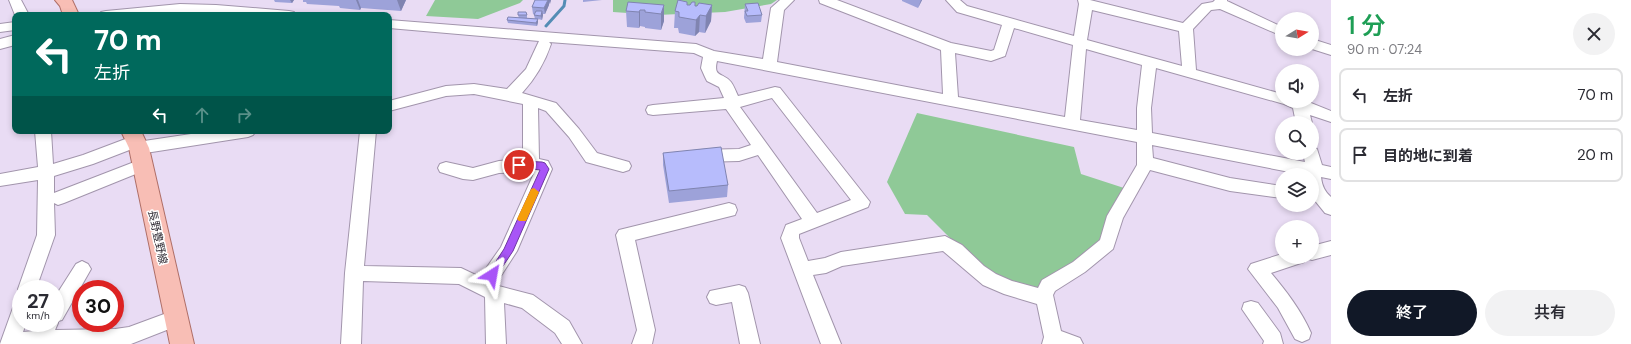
<!DOCTYPE html>
<html lang="ja">
<meta charset="utf-8">
<style>
body{margin:0;font-family:"DM Sans","Noto Sans JP",sans-serif;background:#f2f2f3;color:#2b2b33;height:100vh;display:flex;flex-direction:column;font-size:15px;white-space:nowrap}
*{box-sizing:border-box;margin:0}
p{font-size:13px;color:#7c7c81}
.icon{flex:none;width:22px;height:22px;fill:none;stroke:currentColor;stroke-width:2;stroke-linecap:round;stroke-linejoin:round}
.map{position:relative;flex:1;overflow:hidden}
.sheet{display:flex;flex-direction:column;background:#fff;width:300px}
.sheet>*{flex:none}
.hud{position:absolute;left:12px;top:12px;width:380px;height:122px;border-radius:8px;box-shadow:0 2px 6px #0003;background:#00695c;color:#fff;overflow:hidden}
.needle{width:26px;rotate:79deg}
.buttons{position:absolute;left:1275px;top:12px;display:grid;gap:8px}
.buttons a{display:grid;place-items:center;width:44px;height:44px;border-radius:50%;background:#fff;box-shadow:0 2px 6px #0003;font-size:20px}
.speed{position:absolute;left:12px;top:280px;display:flex;gap:8px;font-size:20px;font-weight:700;text-align:center}
.speed>*{display:grid;place-content:center;width:52px;height:52px;border-radius:50%;background:#fff;box-shadow:0 2px 6px #0003;line-height:1}
.speed small{font-size:10px;font-weight:400}
.speed .limit{border:6px solid #d22;background:#fff;color:#111}
.pin{position:absolute;display:grid;place-items:center;width:34px;height:34px;color:#fff;margin:-17px;border:2px solid #fff;border-radius:50%;box-shadow:0 1px 4px #0007}
.me{position:absolute;width:44px;margin:-22px;rotate:34deg;stroke-linejoin:round;filter:drop-shadow(0 0 3px #0008)}
.turn{display:flex;align-items:center;gap:14px;height:84px;padding:0 16px;font-size:18px}
.turn .icon{width:52px;height:52px;stroke-width:2.5}
.turn b{display:block;font-size:28px;line-height:34px}
.lanes{display:flex;align-items:center;height:38px;padding:0 16px;background:#0003;justify-content:center;gap:20px;direction:ltr}
.lanes .off{opacity:.35}
.round{display:grid;place-items:center;flex:none;width:42px;height:42px;border-radius:21px;background:#f2f2f3}
.headline{display:flex;align-items:center;justify-content:space-between;height:68px;padding:0 16px}
h1{font-size:24px;font-weight:600;line-height:30px;color:#1e9e55}
.button{display:flex;gap:8px;margin-top:auto;padding:8px 16px}
.button a{flex:1;height:46px;border-radius:24px;background:#111827;color:#fff;font-size:16px;font-weight:600;line-height:46px;text-align:center}
.button a+a{background:#f2f2f3;color:#2b2b33}
ul{padding:0;list-style:none}
li{display:flex;align-items:center;gap:12px;height:54px;margin:0 8px 6px;padding:0 8px;border:2px solid #e1e1e2;border-radius:8px}
li div{flex:1}
li b{display:block;font-size:15px}
li em{font-style:normal}
main{display:flex;flex:1;min-height:0}
.map>svg:first-child{display:block}
.green{fill:#8fc997}
.lines{fill:none;stroke-linecap:round;stroke-linejoin:round}
.stream{stroke:#548db5;stroke-width:3}
.minor-casing{stroke:#a295ac;stroke-width:2}
.major-casing{stroke:#af6f68;stroke-width:2}
.minor{fill:#fff;fill-rule:evenodd}
.major{fill:#f8beb5;fill-rule:evenodd}
.wall{fill:#9da2d9}
.shaded-wall{fill:#8084b0}
.building{fill:#b7bcfc;stroke:#8084b0}
.route{fill:#a855f7;stroke:#6d37a1}
.slow{fill:#f59e0b}
.labels{text-anchor:middle;stroke-width:3;stroke-linejoin:round;paint-order:stroke}
.street-label{font-size:11px;fill:#322d36;stroke:#fff}
</style>
<main>
<div class="map">
<svg width="1331" height="344" viewBox="0 0 1331 344">
<rect width="100%" height="100%" fill="#e9dcf4"/>
<g class="green">
<path d="M435 0H523L520 3 478 19 426 16Z"/>
<path d="M613 0H777L771 4 725 12 657 15 613 12Z"/>
<path d="M917 113 1074 147 1081 174 1124 188 1103 235 1086 256 1037 292 995 277 958 246 927 215 905 214 887 182Z"/>
</g>
<g class="lines">
<path class="stream" d="M546 26 564 6 565 0"/>
<g class="minor-casing">
<g id="minor">
<path d="M9 0H21L29 15H15Z"/>
<path d="M780 0H794L784 10 777 62 943 94 941 50 820 3 819 0H837L951 43 991 51 994 50 1002 25 957 12 946 0H960L967 6 1074 36 1079 4 1078 0H1090L1183 23 1202 4 1213 2 1215 0H1227V1L1282 27V36L1220 9 1211 10 1193 29 1196 70 1282 94V101H1306L1331 111V122L1310 115 1312 123H1296L1293 108 1284 104 1156 68 1151 108 1152 133 1305 162 1303 153H1312V147L1317 149 1322 165 1331 167V179L1321 177C1322 186 1325 192 1331 197V215L1325 213 1312 197V175H1305L1152 145 1153 158 1230 178 1282 186V198L1230 191 1150 170 1123 218 1113 249 1085 272 1055 291 1053 295 1061 331 1080 338 1083 344H1042L1044 337 1037 304 1004 294 983 285 943 251 842 266 826 273 813 275 841 344H821L781 238 786 225 802 219 758 155 739 161 700 162 694 160 692 156 694 152 700 150 739 149 751 145 726 109 653 115 648 114 646 110 648 106 653 105 724 98 719 87 707 81 705 77 701 68 703 57 694 53 549 42 551 44C545 62 535 79 522 93L556 103 579 129 597 153 629 162 631 166 629 170 623 172 586 162 569 137 546 111 538 108 539 159 548 161 552 169 517 251 495 285 533 295 569 321 582 344H562L555 333 522 308 504 303 506 344H486L485 297 459 284 363 281 361 344H341L345 273 360 131H376L364 266 461 268 480 277 501 247 535 171 499 173 473 180 463 179 440 172 438 168 440 164 446 162 473 168 499 161 523 159V104L474 94 446 96 389 111V101L446 86 474 84 507 89 526 69 539 41 389 28V20L696 44 714 51 763 59 771 8ZM1092 10 1179 31 1182 66 1087 40ZM1014 28 1073 45 1065 117 958 97 955 53 991 61 1005 56ZM1086 49 1142 65 1137 108V130L1080 120ZM717 61 1137 142V165L1107 216 1100 240 1073 262 1042 280 1038 288 1012 281 996 274 984 266 962 245 945 236 841 252 825 258 808 261 799 238V234L868 207 870 202 780 88 775 87 738 96C736 92 734 86 731 82 723 72 713 78 717 61ZM772 98 851 200 817 213 740 107Z"/>
<path d="M180 4 216 5 289 11 294 12 296 15H238L180 12 151 15H99L101 12 106 11Z"/>
<path d="M15 22V30L0 32V24Z"/>
<path d="M15 35V45L0 49V39Z"/>
<path d="M1312 39 1331 45V55L1312 49Z"/>
<path d="M35 131H51L53 164 83 155 136 135 141 137 144 141 211 131H256L253 135 248 137 139 154 133 152 132 149 93 164 54 176V193L142 159 148 161 150 165 148 169 64 203 58 205 54 203 55 235 36 289H21V295L18 289 37 235 38 180 0 186V174L38 167Z"/>
<path d="M729 203 735 205 737 210 735 215 635 240 655 330 652 344H632L637 330 616 235 619 230Z"/>
<path d="M1331 241V255L1312 260 1306 258 1304 262 1271 273C1286 291 1301 310 1311 333L1309 339 1302 342 1295 339 1278 308 1248 269 1251 264 1282 254V257H1312V246Z"/>
<path d="M82 261 88 264 91 269 62 320 58 321V323L55 330 115 329 129 327 175 310 182 312 184 318 182 324 131 344H0L14 305 21 303V323H26L23 332 34 331 39 323H55V297L76 264Z"/>
<path d="M739 285 745 287 748 293 760 344H740L732 302 716 305 710 303 707 297 710 291Z"/>
<path d="M1251 301 1258 303 1280 333 1283 344H1263L1264 341 1242 309 1244 303Z"/>
</g>
</g>
<g class="major-casing">
<g id="major">
<path d="M55 0H72L79 15H63L60 6Z"/>
<path d="M121 131H141L149 148 194 344H170L129 148Z"/>
</g>
</g>
<use href="#minor" class="minor"/>
<use href="#major" class="major"/>
</g>
<g class="wall">
<path d="M274 0H294L292 3 275 2Z"/>
<path d="M303 0H406L401 11 361 8 360 10 340 8 339 6 307 4 306 2H303Z"/>
<path d="M551 0 545 14H543L542 20 538 19V22L537 26 508 23 507 20 519 18 518 15H527V18L535 19 534 15V14H533L532 7Z"/>
<path d="M583 0H602L583 2Z"/>
<path d="M678 0 687 2V5H690L692 2H695V6H697L699 3 712 5 711 21 705 33 699 32 695 36 679 33 678 28H674L675 11Z"/>
<path d="M902 0H922L918 8 902 1Z"/>
<path d="M745 4 762 15 761 22 746 23 744 18Z"/>
<path d="M664 5V21L661 30 645 28V27L640 26 639 28 627 27 626 11Z"/>
<path d="M663 153 728 185 727 197 669 203 663 165Z"/>
</g>
<g class="shaded-wall">
<path d="M290 0H294L292 3Z"/>
<path d="M356 0H358L361 8 360 10Z"/>
<path d="M397 0H406L401 11Z"/>
<path d="M548 0H549V5L545 14 544 8Z"/>
<path d="M549 0H551L550 4 549 1Z"/>
<path d="M921 0H922L918 8Z"/>
<path d="M664 5V21L661 30V14Z"/>
<path d="M712 5 711 21 705 33 706 16Z"/>
<path d="M640 10V26L639 28V12Z"/>
<path d="M542 11 543 15 542 20 541 16Z"/>
<path d="M700 15 699 32 695 36 696 20Z"/>
<path d="M538 19V22L537 26 536 23Z"/>
</g>
<g class="building">
<path d="M535 0H548L544 8 532 7Z"/>
<path d="M678 0 687 2V5H690L692 2H695V6H697L699 3 712 5 706 16 700 15 696 20 679 17V12L675 11Z"/>
<path d="M628 2 664 5 661 14 645 12V10H640L639 12 626 11Z"/>
<path d="M758 3 762 15 747 16 745 11H748L745 4Z"/>
<path d="M536 11H542L541 16 534 15Z"/>
<path d="M518 12H526L527 15H518Z"/>
<path d="M508 17 538 19 536 23 507 20Z"/>
<path d="M721 147 728 185 669 191 663 153Z"/>
</g>
<path class="route" d="M519 161 542 162 545 163 549 169 513 251 495 278 492 280 488 278 487 275 504 249 540 170 516 167 515 165 516 162Z"/>
<path class="slow" d="M534 188 539 192 527 219 526 221H519L517 219 531 189Z"/>
<g class="labels">
<g class="street-label">
<text transform="translate(158 237) rotate(78)" y="4">長野豊野線</text>
</g>
</g>
</svg>
<div class="buttons">
<a><svg class="needle" viewBox="-14 -14 28 28"><path d="M0-13l5 13h-10z" fill="#e53935"/><path d="M0 13l5-13h-10z" fill="#7c7c81"/></svg></a>
<a><svg class="icon" aria-label="sound" viewBox="0 0 24 24"><path d="M4 9h4l5-4v14l-5-4H4zM17 9q2 3 0 6"/></svg></a>
<a><svg class="icon" aria-label="search" viewBox="0 0 24 24"><circle cx="10" cy="10" r="6"/><path d="M15 15l6 6"/></svg></a>
<a><svg class="icon" aria-label="layers" viewBox="0 0 24 24"><path d="M12 4l9 5-9 5-9-5zM3 14l9 5 9-5"/></svg></a>
<a>+</a>
</div>
<div class="speed"><div>27<small>km/h</small></div><div class="limit">30</div></div>
<div class="pin" style="left:519px;top:165px;background:#d93025"><svg class="icon" aria-label="arrive" viewBox="0 0 24 24"><path d="M6 21V4h12l-3 4 3 4H6"/></svg></div>
<svg class="me" style="left:492px;top:275px" viewBox="-20 -20 40 40"><path d="M0-17L14 15 0 8-14 15z" fill="#a855f7" stroke="#fff" stroke-width="4"/></svg>
<div class="hud">
<div class="turn"><svg class="icon" aria-label="left" viewBox="0 0 24 24"><path d="M17 20v-9H6M10 6l-5 5 5 5"/></svg><div><b>70 m</b>左折</div></div>
<div class="lanes"><svg class="icon" aria-label="left" viewBox="0 0 24 24"><path d="M17 20v-9H6M10 6l-5 5 5 5"/></svg><svg class="icon off" aria-label="ahead" viewBox="0 0 24 24"><path d="M12 20V5M6 11l6-6 6 6"/></svg><svg class="icon off" aria-label="right" viewBox="0 0 24 24"><path d="M7 20v-9h11M14 6l5 5-5 5"/></svg></div>
</div>
</div>
<section class="sheet">
<div class="headline"><div><h1>1 分</h1><p>90 m · 07:24</p></div><a class="round"><svg class="icon" aria-label="close" viewBox="0 0 24 24"><path d="M6 6l12 12M18 6L6 18"/></svg></a></div>
<ul>
<li><svg class="icon" aria-label="left" viewBox="0 0 24 24"><path d="M17 20v-9H6M10 6l-5 5 5 5"/></svg><div><b>左折</b></div><em>70 m</em></li>
<li><svg class="icon" aria-label="arrive" viewBox="0 0 24 24"><path d="M6 21V4h12l-3 4 3 4H6"/></svg><div><b>目的地に到着</b></div><em>20 m</em></li>
</ul>
<div class="button"><a>終了</a><a>共有</a></div>
</section>
</main>
